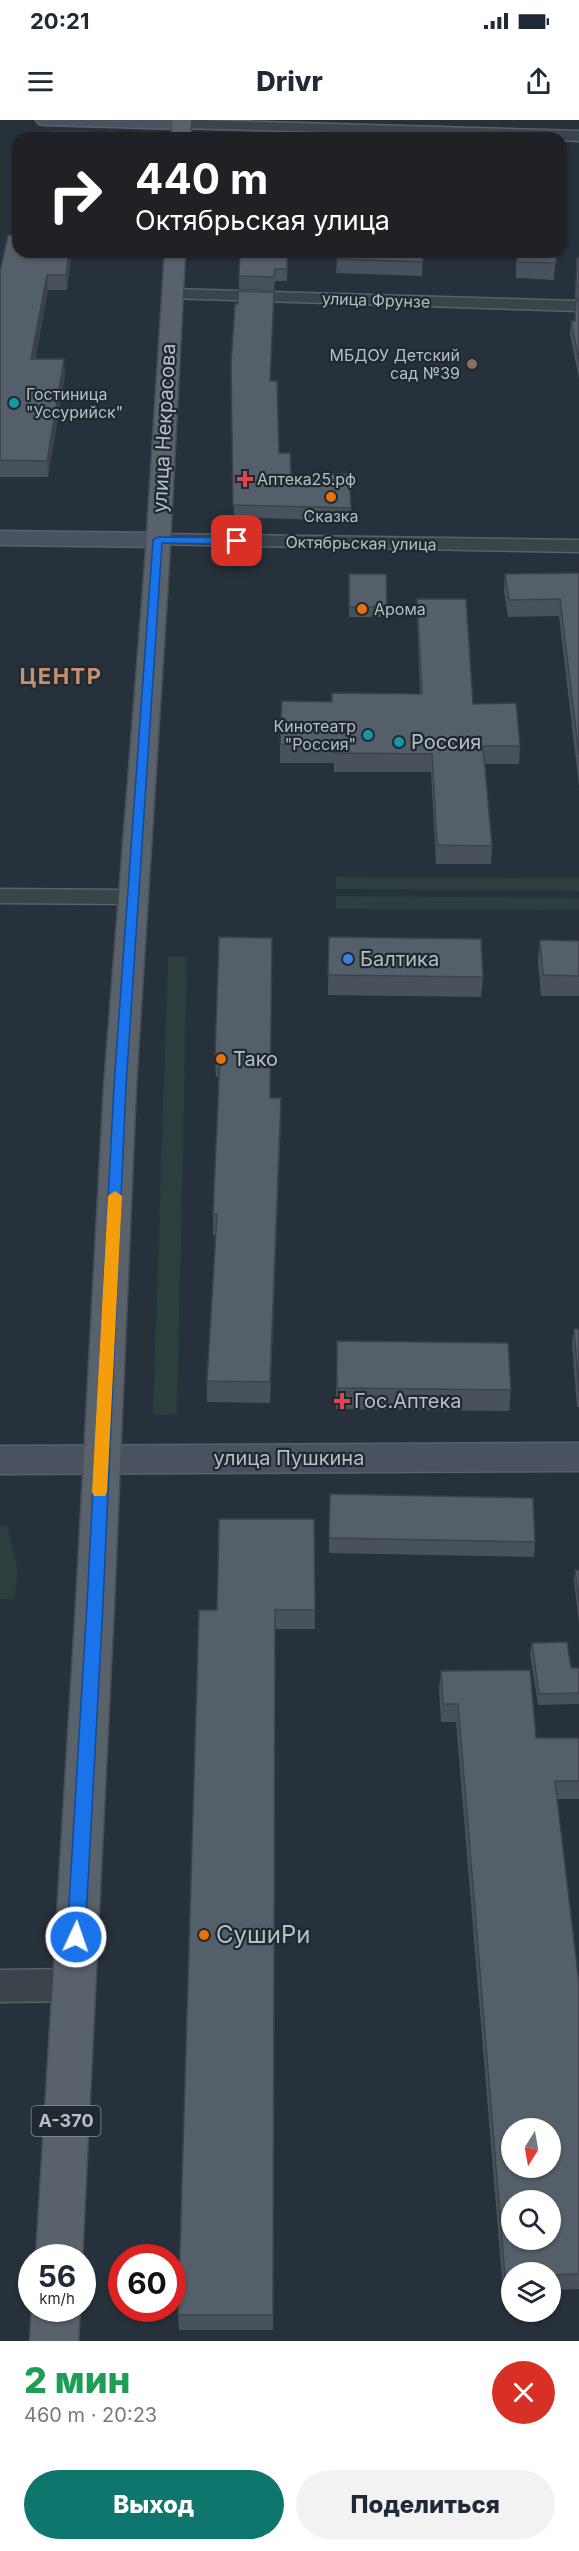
<!DOCTYPE html>
<html lang="ru">
<meta charset="utf-8">
<style>
body{margin:0;font-family:Inter,sans-serif;background:#f2f2f3;color:#1f2937;height:100vh;display:flex;flex-direction:column;font-size:22px;white-space:nowrap}
*{box-sizing:border-box;margin:0}
p{font-size:20px;color:#747a83}
.icon{flex:none;width:33px;height:33px;fill:none;stroke:currentColor;stroke-width:2;stroke-linecap:round;stroke-linejoin:round}
.map{position:relative;height:2221px;overflow:hidden}
.panel{display:flex;flex-direction:column;background:#fff;flex:1}
.panel>*{flex:none}
.guide{position:absolute;left:12px;top:12px;width:555px;height:126px;border-radius:18px;box-shadow:0 2px 4px #0004;background:#202124;color:#fff;overflow:hidden}
.needle{width:39px;rotate:191deg}
.buttons{position:absolute;left:501px;top:1998px;display:grid;gap:12px}
.buttons a{display:grid;place-items:center;width:60px;height:60px;border-radius:50%;background:#fff;box-shadow:0 2px 4px #0004;font-size:30px}
.speed{position:absolute;left:18px;top:2124px;display:flex;gap:12px;font-size:30px;font-weight:700;text-align:center}
.speed>*{display:grid;place-content:center;width:78px;height:78px;border-radius:50%;background:#fff;box-shadow:0 2px 4px #0004;line-height:1}
.speed small{font-size:15px;font-weight:400}
.speed .limit{border:9px solid #d22;background:#fff;color:#111}
.pin{position:absolute;display:grid;place-items:center;width:51px;height:51px;color:#fff;margin:-26px;border-radius:12px;box-shadow:0 3px 9px #0006}
.me{position:absolute;width:66px;margin:-33px;rotate:3deg;stroke-linejoin:round;filter:drop-shadow(0 0 4px #0008)}
.turn{display:flex;align-items:center;gap:21px;height:126px;padding:0 24px;font-size:27px}
.turn .icon{width:78px;height:78px;stroke-width:2.5}
.turn b{display:block;font-size:42px;line-height:51px}
.round{display:grid;place-items:center;flex:none;width:63px;height:63px;border-radius:32px;background:#f2f2f3}
.summary{display:flex;align-items:center;justify-content:space-between;height:102px;padding:0 24px}
h1{font-size:36px;font-weight:800;line-height:45px;color:#1e9e55}
.action{display:flex;gap:12px;margin-top:auto;padding:12px 24px}
.action a{flex:1;height:69px;border-radius:36px;background:#0f766e;color:#fff;font-size:24px;font-weight:800;line-height:69px;text-align:center}
.action a+a{background:#f2f2f3;color:#1f2937}
.status{display:flex;justify-content:space-between;align-items:center;height:42px;padding:0 30px;background:#fff;direction:ltr}
.status svg{height:16px;fill:currentColor}
header{display:flex;justify-content:space-between;align-items:center;height:78px;padding:0 24px;background:#fff;font-size:27px;font-weight:800}
.map>svg:first-child{display:block}
.green{fill:#2c3f3e}
.lines{fill:none;stroke-linecap:round;stroke-linejoin:round}
.street-casing{stroke:#596169;stroke-width:3}
.secondary-casing{stroke:#596169;stroke-width:3}
.primary-casing{stroke:#444c54;stroke-width:3}
.street{fill:#3b434b;fill-rule:evenodd}
.secondary{fill:#49525e;fill-rule:evenodd}
.primary{fill:#59626b;fill-rule:evenodd}
.wall{fill:#49525b}
.shaded-wall{fill:#3c424a}
.building{fill:#555f6a;stroke:#3c424a;stroke-width:1.5;fill-rule:evenodd}
.route{fill:#1a73e8;stroke:#114b97;stroke-width:1.5}
.slow{fill:#f59e0b}
.education-dot{fill:#8d6e63;stroke:#202830;stroke-width:2}
.culture-dot{fill:#0f9aa8;stroke:#202830;stroke-width:2}
.health-dot{fill:#e0444e;stroke:#202830;stroke-width:2}
.food-dot{fill:#e8710a;stroke:#202830;stroke-width:2}
.shop-dot{fill:#3f7fe0;stroke:#202830;stroke-width:2}
.labels{text-anchor:middle;stroke-width:4.5;stroke-linejoin:round;paint-order:stroke}
.far-street-label{font-size:16px;fill:#b6bec6;stroke:#202830}
.far-poi-label{font-size:16px;fill:#b6bec6;stroke:#202830;text-anchor:start}
.shield{fill:#202830;stroke:#899199;stroke-width:1.5}
.shield-label{font-size:18px;font-weight:bold;fill:#b6bec6}
.street-label{font-size:20px;fill:#b6bec6;stroke:#202830}
.poi-label{font-size:20px;fill:#b6bec6;stroke:#202830;text-anchor:start}
.far-district-label{font-size:22px;font-weight:bold;letter-spacing:1.5px;fill:#c79070;stroke:#202830}
.near-poi-label{font-size:24px;fill:#b6bec6;stroke:#202830;text-anchor:start}
</style>
<div class="status"><b>20:21</b><svg viewBox="0 0 49 12"><path d="M0 12V9h3v3zM5 12V6h3v6zM10 12V3h3v9zM15 12V0h3v12zM26 1h20v11H26zM47 4h2v5h-2z"/></svg></div>
<header><svg class="icon" aria-label="menu" viewBox="0 0 24 24"><path d="M4 6h16M4 12h16M4 18h16"/></svg>Drivr<svg class="icon" aria-label="share" viewBox="0 0 24 24"><path d="M12 15V3M7 8l5-5 5 5M5 13v7h14v-7"/></svg></header>
<div class="map">
<svg width="579" height="2221" viewBox="0 0 579 2221">
<rect width="100%" height="100%" fill="#27313b"/>
<g class="green">
<path d="M336 757 579 758V771L336 769Z"/>
<path d="M336 776 579 778V790L336 789Z"/>
<path d="M168 837H187L177 1294 153 1295Z"/>
<path d="M0 1405H7L18 1451 14 1479H0Z"/>
</g>
<g class="lines">
<g class="street-casing">
<g id="street">
<path d="M197 0 579 11V21L561 20V18L182 8 175 4 180 0Z"/>
<path d="M173 169 579 181V191L167 178 165 174Z"/>
<path d="M158 414 579 420V432L151 424 148 420 151 416Z"/>
<path d="M0 769 132 770 140 772 144 777 140 782 132 784 0 783Z"/>
<path d="M73 1849 85 1853 91 1865 85 1877 73 1881 0 1882V1850Z"/>
</g>
</g>
<g class="secondary-casing">
<g id="secondary">
<path d="M36 0H188L191 4 188 8 182 9 45 5 39 4Z"/>
<path d="M0 411 158 413 166 415 170 420 166 425 158 427 0 425Z"/>
<path d="M579 1323V1351L0 1354V1326Z"/>
</g>
</g>
<g class="primary-casing">
<g id="primary">
<path d="M173 0H191L190 18H172Z"/>
<path d="M165 132H185L169 444 136 966 114 1484 82 2138H36L76 1484 104 966 145 444Z"/>
<path d="M32 2188H80L78 2221H30Z"/>
</g>
</g>
<use href="#street" class="street"/>
<use href="#secondary" class="secondary"/>
<use href="#primary" class="primary"/>
</g>
<g class="wall">
<path d="M18 132H72L67 170H48L35 239 65 255 48 357H0V151Z"/>
<path d="M288 132 287 161H275L274 170 239 169V156Z"/>
<path d="M423 132 422 156 336 153 337 139Z"/>
<path d="M516 132H556L554 160 516 158Z"/>
<path d="M577 138H579V179H575Z"/>
<path d="M274 172 270 261 279 333 291 355 351 388V401L234 397 231 244 238 184Z"/>
<path d="M579 179V259L570 214 571 201H574L576 181Z"/>
<path d="M579 453V666L559 496 508 497 504 471 505 454Z"/>
<path d="M349 454 387 487V497H349Z"/>
<path d="M417 479 473 584 520 626 519 644H485L492 726 491 744H436L431 652H334V643H280V624L332 582 420 574 417 496Z"/>
<path d="M219 817 270 978 281 999 270 1283 207 1282V1261L216 1115H213V1094L219 957H216L215 936Z"/>
<path d="M329 817 483 857 481 877 328 875Z"/>
<path d="M540 820 579 821V876H541L538 841Z"/>
<path d="M574 1209H579V1287H577L572 1224Z"/>
<path d="M337 1221 511 1270 509 1291 336 1289Z"/>
<path d="M330 1374 535 1422 534 1437 329 1433Z"/>
<path d="M314 1399 315 1509H275L273 2210H179L178 2195 217 1490Z"/>
<path d="M575 1450H579V1503L574 1461Z"/>
<path d="M532 1523 571 1548H579V1584L538 1585 530 1534Z"/>
<path d="M441 1551 536 1618H579V1679H557L579 1863V2169L550 2170V2152H512V2171H503L456 1602H441L439 1569Z"/>
</g>
<g class="shaded-wall">
<path d="M69 132H72L67 170 66 155Z"/>
<path d="M47 155 48 170 33 255 31 239Z"/>
<path d="M64 239 65 255 48 357 47 341Z"/>
<path d="M281 978V999L270 1283V1262Z"/>
</g>
<g class="building">
<path d="M50 12H87L86 18H49Z"/>
<path d="M8 115H18V132H69L66 155H47L31 239H64L47 341 0 340V151Z"/>
<path d="M240 132H287V149H275L274 157 239 156Z"/>
<path d="M337 132H423V142L337 139Z"/>
<path d="M517 132H556V143L517 142Z"/>
<path d="M577 138H579V167L576 166Z"/>
<path d="M238 171 274 172 270 261H277L279 333H290L291 355 349 354 351 388 233 385 231 244 235 184H238Z"/>
<path d="M579 179V241L571 201H575L576 181Z"/>
<path d="M579 453V635L560 479 509 480 505 454Z"/>
<path d="M349 454H386L387 487H349Z"/>
<path d="M417 479H466L473 584 516 583 520 626H483L492 726 437 725 432 634 334 633V625L280 624 282 581 332 582V573L422 574Z"/>
<path d="M219 817 272 818 270 978H281L270 1262 207 1261 217 1094H213L220 936H215Z"/>
<path d="M329 817 481 819 483 857 328 855Z"/>
<path d="M540 820 579 821V856L543 855Z"/>
<path d="M574 1209H579V1272Z"/>
<path d="M337 1221 508 1223 511 1270 337 1268Z"/>
<path d="M330 1374 533 1378 535 1422 329 1418Z"/>
<path d="M219 1399H314L315 1490H275L273 2195H178L199 1490H217Z"/>
<path d="M575 1450H579V1482Z"/>
<path d="M567 1522 571 1548H579V1573L539 1574 532 1523Z"/>
<path d="M530 1550 536 1618H579V1661H555L579 1863V2154L550 2155V2152H512V2156H505L458 1584H443L441 1551ZM512 2008H550V2048H512ZM512 2080H550V2120H512Z"/>
</g>
<path class="route" d="M158 417 237 418 242 421 237 424 162 423 126 966 103 1484 85 1817 82 1823 76 1825 70 1823 67 1817 87 1484 114 966 153 420Z"/>
<path class="slow" d="M115 1071 122 1076 107 1372 105 1376H94L92 1372 108 1076Z"/>
<circle class="education-dot" cx="472" cy="244" r="6"/>
<g class="culture-dot">
<circle cx="14" cy="283" r="6"/>
<circle cx="368" cy="615" r="6"/>
<circle cx="399" cy="622" r="6"/>
</g>
<g class="health-dot">
<path d="M242 350h6v6h6v6h-6v6h-6v-6h-6v-6h6z"/>
<path d="M339 1272h6v6h6v6h-6v6h-6v-6h-6v-6h6z"/>
</g>
<g class="food-dot">
<circle cx="331" cy="377" r="6"/>
<circle cx="362" cy="489" r="6"/>
<circle cx="221" cy="939" r="6"/>
<circle cx="204" cy="1815" r="6"/>
</g>
<circle class="shop-dot" cx="348" cy="839" r="6"/>
<g class="labels">
<g class="far-street-label">
<text transform="translate(376 180) rotate(2)" y="6">улица Фрунзе</text>
<text transform="translate(361 423) rotate(1)" y="6">Октябрьская улица</text>
</g>
<g class="far-poi-label">
<text x="460" y="241" text-anchor="end">МБДОУ Детский<tspan x="460" dy="18">сад №39</tspan></text>
<text x="26" y="280">Гостиница<tspan x="26" dy="18">"Уссурийск"</tspan></text>
<text x="257" y="365">Аптека25.рф</text>
<text x="331" y="402" text-anchor="middle">Сказка</text>
<text x="374" y="495">Арома</text>
<text x="356" y="612" text-anchor="end">Кинотеатр<tspan x="356" dy="18">"Россия"</tspan></text>
</g>
<rect class="shield" x="31.5" y="1986" width="69" height="30" rx="4.5"/>
<g class="shield-label">
<text x="66" y="2007">А-370</text>
</g>
<g class="street-label">
<text transform="translate(164 308) rotate(-87)" y="7">улица Некрасова</text>
<text x="289" y="1345">улица Пушкина</text>
</g>
<g class="poi-label">
<text x="411" y="629">Россия</text>
<text x="360" y="846">Балтика</text>
<text x="233" y="946">Тако</text>
<text x="354" y="1288">Гос.Аптека</text>
</g>
<g class="far-district-label">
<text x="61" y="564">ЦЕНТР</text>
</g>
<g class="near-poi-label">
<text x="216" y="1823">СушиРи</text>
</g>
</g>
</svg>
<div class="buttons">
<a><svg class="needle" viewBox="-14 -14 28 28"><path d="M0-13l5 13h-10z" fill="#e53935"/><path d="M0 13l5-13h-10z" fill="#747a83"/></svg></a>
<a><svg class="icon" aria-label="search" viewBox="0 0 24 24"><circle cx="10" cy="10" r="6"/><path d="M15 15l6 6"/></svg></a>
<a><svg class="icon" aria-label="layers" viewBox="0 0 24 24"><path d="M12 4l9 5-9 5-9-5zM3 14l9 5 9-5"/></svg></a>
</div>
<div class="speed"><div>56<small>km/h</small></div><div class="limit">60</div></div>
<div class="pin" style="left:237px;top:421px;background:#d93025"><svg class="icon" aria-label="arrive" viewBox="0 0 24 24"><path d="M6 21V4h12l-3 4 3 4H6"/></svg></div>
<svg class="me" style="left:76px;top:1817px" viewBox="-20 -20 40 40"><circle r="17" fill="#1a73e8" stroke="#fff" stroke-width="3"/><path d="M0-11L8 9 0 5-8 9z" fill="#fff"/></svg>
<div class="guide">
<div class="turn"><svg class="icon" aria-label="right" viewBox="0 0 24 24"><path d="M7 20v-9h11M14 6l5 5-5 5"/></svg><div><b>440 m</b>Октябрьская улица</div></div>
</div>
</div>
<section class="panel">
<div class="summary"><div><h1>2 мин</h1><p>460 m · 20:23</p></div><a class="round" style="background:#d93025;color:#fff"><svg class="icon" aria-label="close" viewBox="0 0 24 24"><path d="M6 6l12 12M18 6L6 18"/></svg></a></div>
<div class="action"><a>Выход</a><a>Поделиться</a></div>
</section>
